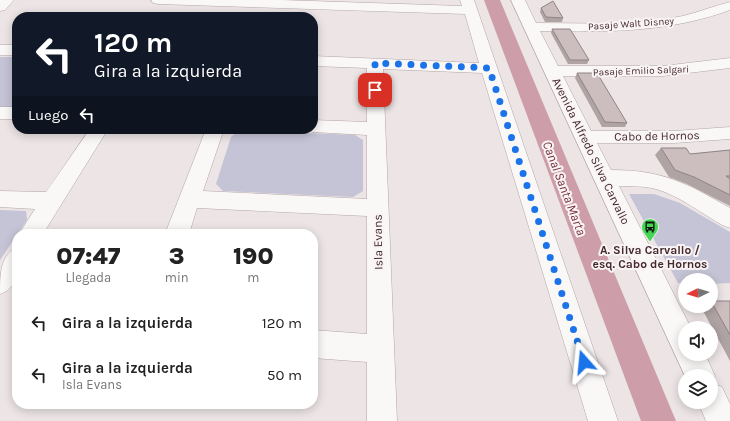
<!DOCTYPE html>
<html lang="es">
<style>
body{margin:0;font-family:Karla,sans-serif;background:#f2f2f2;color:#222;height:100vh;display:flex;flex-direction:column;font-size:15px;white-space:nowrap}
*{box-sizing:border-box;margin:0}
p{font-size:13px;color:#767676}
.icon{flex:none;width:22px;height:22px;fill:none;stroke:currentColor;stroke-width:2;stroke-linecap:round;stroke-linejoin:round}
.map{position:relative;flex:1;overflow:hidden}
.drawer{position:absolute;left:12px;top:229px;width:306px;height:180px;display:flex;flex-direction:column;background:#fff;border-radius:16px;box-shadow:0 2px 10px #0003}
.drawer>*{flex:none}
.top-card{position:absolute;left:12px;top:12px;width:306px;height:122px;border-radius:16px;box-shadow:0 2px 10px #0003;background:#111827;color:#fff;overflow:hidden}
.needle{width:26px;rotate:265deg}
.fabs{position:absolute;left:678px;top:273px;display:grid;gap:8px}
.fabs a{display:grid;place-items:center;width:40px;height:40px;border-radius:50%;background:#fff;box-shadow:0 2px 10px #0003;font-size:20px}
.pin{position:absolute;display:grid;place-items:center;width:34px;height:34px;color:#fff;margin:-17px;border-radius:8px;box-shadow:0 2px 6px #0006}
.me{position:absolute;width:44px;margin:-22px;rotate:342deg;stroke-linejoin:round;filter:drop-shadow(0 0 3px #0008)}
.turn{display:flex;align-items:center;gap:14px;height:84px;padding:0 16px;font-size:18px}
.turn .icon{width:52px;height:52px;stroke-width:2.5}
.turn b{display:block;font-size:28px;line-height:34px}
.then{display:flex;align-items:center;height:38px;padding:0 16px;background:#0003;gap:8px;font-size:15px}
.eta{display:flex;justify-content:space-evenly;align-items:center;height:68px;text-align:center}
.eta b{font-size:24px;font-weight:800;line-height:28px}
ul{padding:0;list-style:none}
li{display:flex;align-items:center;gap:12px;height:52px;padding:0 16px}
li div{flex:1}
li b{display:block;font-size:15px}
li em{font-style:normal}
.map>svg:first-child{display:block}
.green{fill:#c4c4d6}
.water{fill:#cd9ea9}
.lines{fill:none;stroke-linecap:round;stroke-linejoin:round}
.minor-casing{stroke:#b3a5a6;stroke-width:1}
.minor{fill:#faf7f7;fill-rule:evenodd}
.wall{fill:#afa3a4}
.building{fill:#ccbdbf;stroke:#8f8486}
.route{stroke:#1a73e8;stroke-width:7;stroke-dasharray:0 12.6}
.labels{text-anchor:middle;stroke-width:4;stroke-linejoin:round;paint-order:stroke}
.far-street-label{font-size:10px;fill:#452a2d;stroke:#f9f4f5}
.street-label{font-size:12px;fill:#452a2d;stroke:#f9f4f5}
.poi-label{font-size:12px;font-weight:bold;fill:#452a2d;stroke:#f9f4f5}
.water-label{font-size:13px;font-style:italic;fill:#7b3241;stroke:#f9f4f5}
</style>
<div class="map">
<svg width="730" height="421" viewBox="0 0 730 421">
<rect width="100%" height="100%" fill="#ece4e5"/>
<g class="green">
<rect x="0" y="57" width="17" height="51"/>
<path d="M239 130 355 135 363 140V191L353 197 223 191 216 184 231 137Z"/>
<path d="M629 194H654L680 203 730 232V283L711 284V280H685V284L678 283Z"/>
<path d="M0 210 26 211 27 220 0 260Z"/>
</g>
<path class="water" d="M484 0H500L676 421H641Z"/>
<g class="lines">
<g class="minor-casing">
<g id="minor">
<path d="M0 0H14L5 10 0 11Z"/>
<path d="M151 0H281L462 6 460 0H474L618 421H588L482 73 383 69 397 421H367V362L313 358V330L367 334V216L197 208 189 234H165L206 129H224L203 191 367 199V135L313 132 306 129H313V120L367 122V68L313 66V56L479 63 465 14 158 4 153 3Z"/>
<path d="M511 0H525L536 23C585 23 635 26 683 16 699 12 714 6 730 2V10C668 33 605 32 540 31L558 66H663L730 58V68L663 76H563L591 131H674L730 127V139L674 143H597L611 170C663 170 686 183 730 208V228L722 225C701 213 680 196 656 189 644 186 631 186 619 186L691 328H685V354H705L715 376 712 383 722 387 730 404V421H706L698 402H711V376H685Z"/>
<rect x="0" y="45" width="17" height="10"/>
<rect x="0" y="107" width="17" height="12"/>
<path d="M90 129H108L43 234H19L35 209 0 207V191L46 192Z"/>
<path d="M17 247C17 266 22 286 0 294 0 275 0 255 17 247Z"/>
</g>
</g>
<use href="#minor" class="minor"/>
</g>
<g class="wall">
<path d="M541 8 563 18 562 22H545L540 12Z"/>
<path d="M552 29 589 60 587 64H568L551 33Z"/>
<path d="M577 73 627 123 625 127H602L575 78Z"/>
<path d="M661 148 690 154 730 150V206L687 184 669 177 655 155Z"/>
<path d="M711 301H730V361L701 307 703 306H711Z"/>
</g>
<g class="building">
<path d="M553 1 563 18 546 17 541 8Z"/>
<path d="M552 29H570L589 60H570Z"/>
<path d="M577 73H597L627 123 605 122Z"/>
<path d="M661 148H686L690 154 730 150V176H726L730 179V195L694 177 675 170Z"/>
<path d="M711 301H730V335Z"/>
</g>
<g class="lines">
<path class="route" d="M375 90V63L489 68 584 362"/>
</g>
<defs>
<g id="bus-pin" transform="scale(0.9)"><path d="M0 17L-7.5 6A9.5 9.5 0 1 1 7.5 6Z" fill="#46d454" stroke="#f9f4f5"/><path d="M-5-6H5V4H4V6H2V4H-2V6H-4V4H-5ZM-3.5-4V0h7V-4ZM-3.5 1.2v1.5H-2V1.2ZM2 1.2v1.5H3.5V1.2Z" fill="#111"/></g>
</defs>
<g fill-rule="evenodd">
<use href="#bus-pin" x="650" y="227"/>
</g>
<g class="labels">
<g class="far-street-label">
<text transform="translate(631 23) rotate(-4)" y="4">Pasaje Walt Disney</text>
<text transform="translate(641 70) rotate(-2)" y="4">Pasaje Emilio Salgari</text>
</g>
<g class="street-label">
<text transform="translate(657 136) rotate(-1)" y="4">Cabo de Hornos</text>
<text transform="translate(591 151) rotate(64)" y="4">Avenida Alfredo Silva Carvallo</text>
<text transform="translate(378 242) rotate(-91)" y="4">Isla Evans</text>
</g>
<g class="poi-label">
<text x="650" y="254">A. Silva Carvallo /<tspan x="650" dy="14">esq. Cabo de Hornos</tspan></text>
</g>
<g class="water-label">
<text transform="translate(565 188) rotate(69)" y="5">Canal Santa Marta</text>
</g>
</g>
</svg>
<div class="fabs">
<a><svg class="needle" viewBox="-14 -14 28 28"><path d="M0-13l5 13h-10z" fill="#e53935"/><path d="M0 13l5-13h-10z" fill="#767676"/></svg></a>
<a><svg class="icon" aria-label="sound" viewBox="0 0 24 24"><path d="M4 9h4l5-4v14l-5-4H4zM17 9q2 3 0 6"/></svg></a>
<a><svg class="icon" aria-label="layers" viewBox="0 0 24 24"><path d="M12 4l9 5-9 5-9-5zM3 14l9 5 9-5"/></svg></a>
</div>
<div class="pin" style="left:375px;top:90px;background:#d93025"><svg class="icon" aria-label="arrive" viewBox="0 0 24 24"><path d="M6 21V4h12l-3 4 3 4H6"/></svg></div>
<svg class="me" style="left:584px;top:362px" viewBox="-20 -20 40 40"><path d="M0-17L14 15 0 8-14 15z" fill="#1a73e8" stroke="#fff" stroke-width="4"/></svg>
<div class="top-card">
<div class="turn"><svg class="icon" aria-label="left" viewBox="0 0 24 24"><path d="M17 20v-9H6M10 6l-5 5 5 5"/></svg><div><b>120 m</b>Gira a la izquierda</div></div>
<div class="then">Luego<svg class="icon" aria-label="left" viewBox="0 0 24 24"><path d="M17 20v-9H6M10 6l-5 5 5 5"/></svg></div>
</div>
<section class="drawer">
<div class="eta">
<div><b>07:47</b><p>Llegada</p></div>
<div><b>3</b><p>min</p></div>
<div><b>190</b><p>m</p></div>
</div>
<ul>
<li><svg class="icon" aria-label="left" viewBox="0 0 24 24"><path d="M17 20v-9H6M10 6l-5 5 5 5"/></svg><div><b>Gira a la izquierda</b></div><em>120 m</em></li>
<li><svg class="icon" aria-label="left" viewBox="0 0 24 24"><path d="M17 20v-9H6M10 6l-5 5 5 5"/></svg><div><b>Gira a la izquierda</b><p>Isla Evans</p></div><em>50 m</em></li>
</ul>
</section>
</div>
